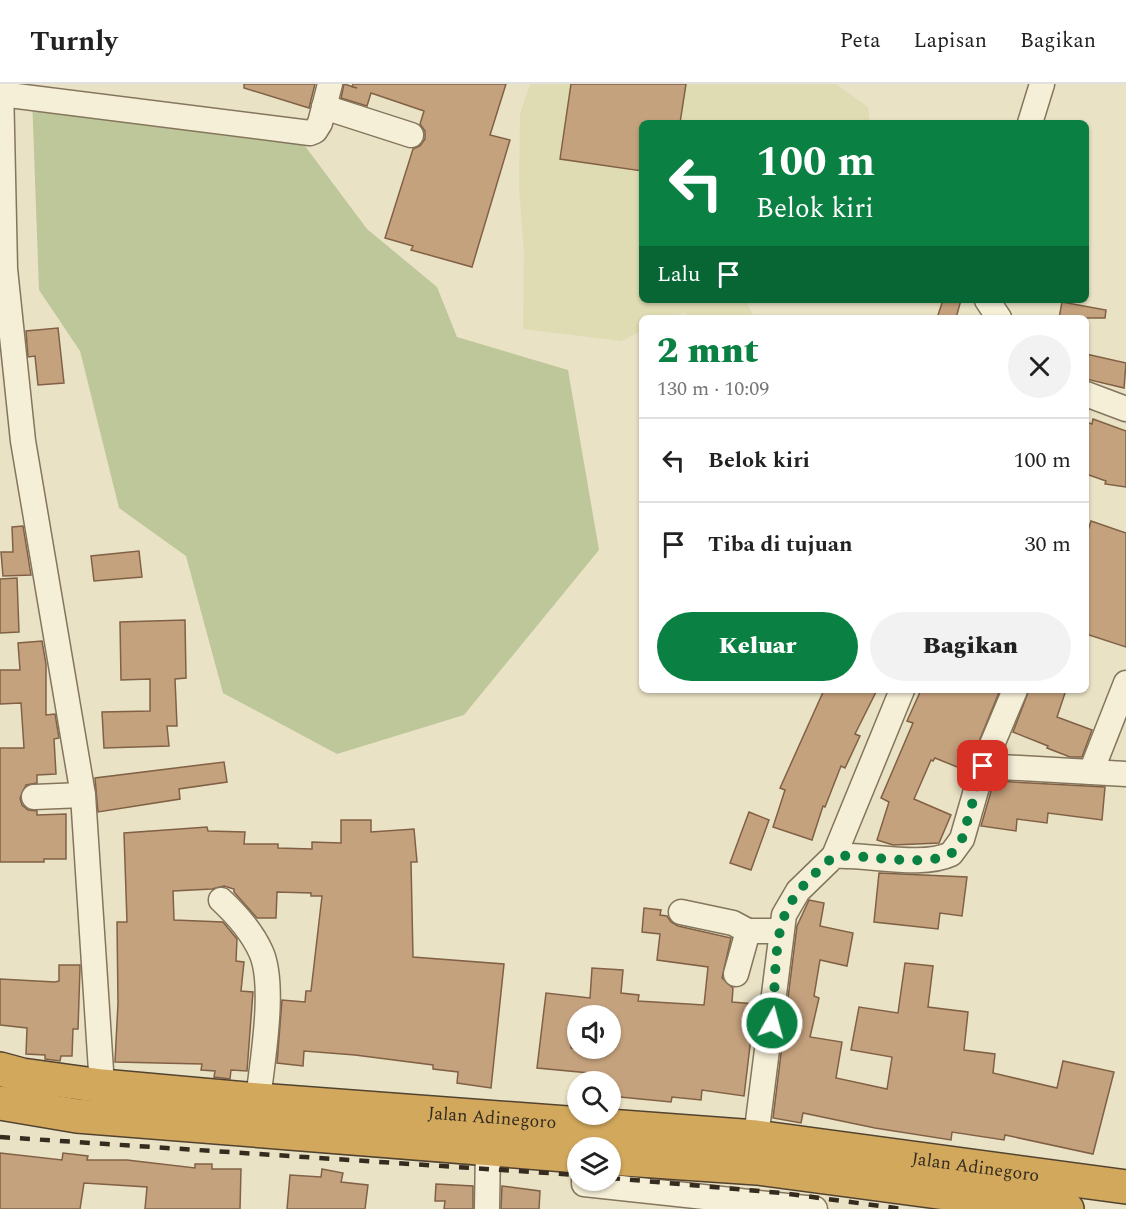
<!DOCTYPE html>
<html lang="id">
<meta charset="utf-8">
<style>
body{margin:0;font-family:Spectral,serif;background:#f2f2f2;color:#222;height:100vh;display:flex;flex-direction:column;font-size:22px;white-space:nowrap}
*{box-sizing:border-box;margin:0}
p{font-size:20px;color:#767676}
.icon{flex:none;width:33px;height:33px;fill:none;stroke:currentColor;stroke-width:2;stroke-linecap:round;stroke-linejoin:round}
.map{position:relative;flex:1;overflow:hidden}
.drawer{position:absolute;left:639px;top:231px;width:450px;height:378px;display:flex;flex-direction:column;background:#fff;border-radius:9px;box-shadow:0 2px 4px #0004}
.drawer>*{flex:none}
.hud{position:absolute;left:639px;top:36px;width:450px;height:183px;border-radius:9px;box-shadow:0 2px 4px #0004;background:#0b8043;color:#fff;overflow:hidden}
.tools{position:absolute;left:567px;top:921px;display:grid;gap:12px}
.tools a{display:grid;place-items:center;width:54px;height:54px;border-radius:50%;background:#fff;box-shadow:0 2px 4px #0004;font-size:30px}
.pin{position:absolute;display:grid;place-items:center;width:51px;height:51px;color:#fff;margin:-26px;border-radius:12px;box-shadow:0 3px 9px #0006}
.me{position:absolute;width:66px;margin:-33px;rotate:7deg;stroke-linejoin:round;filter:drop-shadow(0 0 4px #0008)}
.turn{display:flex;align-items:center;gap:21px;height:126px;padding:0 18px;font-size:27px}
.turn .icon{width:78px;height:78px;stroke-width:2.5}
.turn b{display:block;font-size:42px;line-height:51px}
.then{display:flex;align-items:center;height:57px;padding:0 18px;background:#0003;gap:12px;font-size:22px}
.round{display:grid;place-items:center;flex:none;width:63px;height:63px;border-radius:32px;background:#f2f2f2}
.summary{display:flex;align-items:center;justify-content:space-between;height:102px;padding:0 18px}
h1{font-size:36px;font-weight:800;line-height:45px;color:#0b8043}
.cta{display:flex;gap:12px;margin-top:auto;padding:12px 18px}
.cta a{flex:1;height:69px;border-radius:36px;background:#0b8043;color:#fff;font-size:24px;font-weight:800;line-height:69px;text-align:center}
.cta a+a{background:#f2f2f2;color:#222}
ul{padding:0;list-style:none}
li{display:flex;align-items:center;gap:18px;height:84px;padding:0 18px;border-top:2px solid #e0e0e0}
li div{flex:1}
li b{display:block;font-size:22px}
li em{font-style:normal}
header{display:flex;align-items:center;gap:36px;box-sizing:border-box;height:84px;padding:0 30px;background:#fff;border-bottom:2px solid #e0e0e0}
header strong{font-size:28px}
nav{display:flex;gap:33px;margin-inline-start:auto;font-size:21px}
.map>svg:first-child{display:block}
.farmland{fill:#dfdcb3}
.green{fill:#bec79a}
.building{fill:#c5a27e;stroke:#816145;stroke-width:1.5;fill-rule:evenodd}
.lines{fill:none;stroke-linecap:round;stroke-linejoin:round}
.minor-casing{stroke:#84755d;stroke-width:27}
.highway-casing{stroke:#524331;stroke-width:36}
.minor{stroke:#f6efd8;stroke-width:24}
.highway{stroke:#d2a85d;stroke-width:33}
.rail{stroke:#352c1f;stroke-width:4.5;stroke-dasharray:10 10;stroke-linecap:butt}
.route{stroke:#0b8043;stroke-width:10;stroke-dasharray:0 18}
.labels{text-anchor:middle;stroke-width:4.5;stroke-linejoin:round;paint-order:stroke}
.street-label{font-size:18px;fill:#352c1f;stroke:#f2ecd4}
</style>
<header>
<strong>Turnly</strong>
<nav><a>Peta</a><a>Lapisan</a><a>Bagikan</a></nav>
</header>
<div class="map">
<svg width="1126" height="1125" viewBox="0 0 1126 1125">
<rect width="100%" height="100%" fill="#eae2c5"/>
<path class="farmland" d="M530 0H836L868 23 870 39H642V216H745L755 234H687L685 228 672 234H642V247L621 257 523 245 524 170 519 104 520 30Z"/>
<path class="green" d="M32 13 302 58 367 145 437 203 457 253 568 286 599 466 464 631 337 670 223 609 186 472 119 424 80 267 39 206Z"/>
<g class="building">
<path d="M244 0H315L309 24 244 4Z"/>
<path d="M344 0 357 4 352 3 353 0H506L490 51 510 56 472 183 411 166 413 162 385 154 413 65 420 62 425 55V47L420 40 424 27 371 9 367 22 341 14Z"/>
<path d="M571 0H686L680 39H642V87L560 75Z"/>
<path d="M943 216H961L956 234H937Z"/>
<path d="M1062 218 1106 226 1105 234H1059Z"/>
<path d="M58 244 64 299 38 301 35 272 28 273 26 247Z"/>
<path d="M1086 270 1126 279 1124 304 1086 295Z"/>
<path d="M1093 335 1126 347V403L1105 400 1106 397 1086 390V338L1092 340Z"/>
<path d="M1091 437 1126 449V563L1086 550V453Z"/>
<path d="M23 442 31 491 3 492 1 468H13L12 443Z"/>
<path d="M139 467 142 493 94 497 91 472Z"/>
<path d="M17 494 19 548 0 549V495Z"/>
<path d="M185 536 186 594 175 595 177 642H167L169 662 104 664 102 628 150 627V595L121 596 120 538Z"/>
<path d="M42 557 46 580V631L55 630 59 654 54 655 56 690 37 691V699L26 701 20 714 22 721 28 726 37 727V731L66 730V775H44V778H0V664H24L21 619 0 620V586H20L18 559Z"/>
<path d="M824 606H877L855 650 860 652 845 684 841 682 825 723 823 722 812 756 773 743 785 706 780 704Z"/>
<path d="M921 606H1000L967 687 935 674 933 677 931 676 914 715 951 731 939 759 893 761 877 756 889 718 881 714 913 639 907 637Z"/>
<path d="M1029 606H1066L1057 633 1092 646 1082 673H1070L1047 664 1048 662 1013 648Z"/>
<path d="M224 678 227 698 179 705 180 715 98 728 95 694Z"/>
<path d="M994 697 1105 703 1102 736 1048 729 1047 739 1017 735 1016 747 981 742Z"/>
<path d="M749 728 769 736 751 786 730 779Z"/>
<path d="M341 736H371V748L414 745 417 778H411L413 873 504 880 491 1004 457 999 458 988 433 985V981L355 971 304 967 303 982 277 979 282 916 305 918 306 907H311L322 812H311V809L277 808 276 834H257L234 808V805L224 802 212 805 173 807 174 836 223 838 237 855 236 877 244 878 241 907 253 908 247 987 231 986 230 995 214 993 215 987 201 986 202 980 115 978 118 919 117 838H127L124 749 207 743 208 747 245 748 244 760H278V764L312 765V758L341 759Z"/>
<path d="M879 789 967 793 962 832 940 829 938 845 874 838Z"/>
<path d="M809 816 824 819 820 842 853 849 847 882 820 876 814 912 819 914 810 953 842 958 836 994 887 1005 892 973 851 966 859 923 898 929 905 879 933 882 928 923 968 928 964 966 995 970 993 989 1057 1004 1063 977 1114 988 1093 1070 1005 1051 1004 1056 952 1048 951 1056 875 1044 803 1029 801 1039 773 1034 797 842Z"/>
<path d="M644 824 661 826 660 831 667 832 671 838 678 842 731 854 722 894 733 904 732 918 755 920 744 1012 702 1006 701 1016 672 1013 671 1018 610 1012V998H600V990L537 984 546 909 590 914 592 884 623 886 621 909 639 911 638 917 704 921 708 883 657 876 660 850 642 848ZM575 932H610V964H571Z"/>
<path d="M59 881H80V884L78 945H73L72 972H61L60 977 45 975V971L26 970 27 944 0 941V895L55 898 59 897Z"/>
<path d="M0 1069 62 1076 63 1069 88 1072 87 1076H127L195 1084V1080H212V1085H241L240 1125H145L147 1103 84 1099 80 1125H0Z"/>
<path d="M322 1085 343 1089 341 1098 368 1101 365 1125H287L290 1091 321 1093Z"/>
<path d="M436 1100 473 1102V1125H444L445 1117H435Z"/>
<path d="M502 1102 540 1107 539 1125H501Z"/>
</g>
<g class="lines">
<g class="minor-casing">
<g id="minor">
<path d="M1 0 5 185 23 357 83 711 102 1002"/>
<path d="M1 10 310 49 315 47 320 39 330 0"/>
<path d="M324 23 411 51"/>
<path d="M1030 39 1042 0"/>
<path d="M987 216 999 234"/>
<path d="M1086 310 1126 325"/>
<path d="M983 682 1126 690"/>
<path d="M1091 688 1126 599"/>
<path d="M34 713 83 711"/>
<path d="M834 772 902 606"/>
<path d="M221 816C236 830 252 848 261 868 276 901 262 979 258 1016"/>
<path d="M681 828 733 839 748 847"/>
<path d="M736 890 748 847H781"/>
<path d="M756 1053 784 831 798 807 834 772C869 770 921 784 951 770L962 755 983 682 1015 606"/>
<path d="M584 1096V1100L815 1125"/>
<path d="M487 1125 488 1065"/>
</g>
</g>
<g class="highway-casing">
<g id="highway">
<path id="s1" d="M0 985 22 991 102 1002 258 1016 756 1053 1126 1103"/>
<path d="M0 1019 77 1032 578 1072"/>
<path d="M610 1074 757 1084 1067 1125"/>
</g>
</g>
<use href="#minor" class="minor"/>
<use href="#highway" class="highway"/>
<g class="rail">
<path d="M0 1053 578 1091"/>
<path d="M610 1094 782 1109 903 1125"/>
</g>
</g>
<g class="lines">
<path class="route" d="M772 939C776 907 773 863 784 833 793 808 815 789 834 772 869 770 921 784 951 770L962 755 983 682"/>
</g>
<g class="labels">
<g class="street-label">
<text dy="6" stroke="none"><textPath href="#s1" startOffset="495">Jalan Adinegoro</textPath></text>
<text dy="6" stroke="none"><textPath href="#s1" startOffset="981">Jalan Adinegoro</textPath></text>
</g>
</g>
</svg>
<div class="tools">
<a><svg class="icon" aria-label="sound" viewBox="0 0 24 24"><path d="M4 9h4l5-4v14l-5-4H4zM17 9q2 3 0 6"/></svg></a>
<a><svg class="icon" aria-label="search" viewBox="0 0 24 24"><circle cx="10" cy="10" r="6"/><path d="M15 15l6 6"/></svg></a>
<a><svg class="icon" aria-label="layers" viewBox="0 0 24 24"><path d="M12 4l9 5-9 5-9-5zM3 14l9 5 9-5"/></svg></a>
</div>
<div class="pin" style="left:983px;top:682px;background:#d93025"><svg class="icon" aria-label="arrive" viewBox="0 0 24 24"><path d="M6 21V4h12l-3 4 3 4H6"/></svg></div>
<svg class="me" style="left:772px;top:939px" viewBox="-20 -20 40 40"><circle r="17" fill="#0b8043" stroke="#fff" stroke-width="3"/><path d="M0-11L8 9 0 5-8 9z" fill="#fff"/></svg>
<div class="hud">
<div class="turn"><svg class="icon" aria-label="left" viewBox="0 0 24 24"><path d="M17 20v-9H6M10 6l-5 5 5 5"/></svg><div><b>100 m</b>Belok kiri</div></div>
<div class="then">Lalu<svg class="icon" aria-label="arrive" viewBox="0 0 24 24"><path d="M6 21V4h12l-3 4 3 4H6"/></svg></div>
</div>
<section class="drawer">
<div class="summary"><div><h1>2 mnt</h1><p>130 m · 10:09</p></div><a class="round"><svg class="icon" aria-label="close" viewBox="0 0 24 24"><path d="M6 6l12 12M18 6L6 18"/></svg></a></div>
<ul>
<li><svg class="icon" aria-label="left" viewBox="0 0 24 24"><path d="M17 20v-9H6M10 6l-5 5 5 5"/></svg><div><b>Belok kiri</b></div><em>100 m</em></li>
<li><svg class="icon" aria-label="arrive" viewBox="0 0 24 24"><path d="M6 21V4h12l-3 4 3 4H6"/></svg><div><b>Tiba di tujuan</b></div><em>30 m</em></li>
</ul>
<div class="cta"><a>Keluar</a><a>Bagikan</a></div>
</section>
</div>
